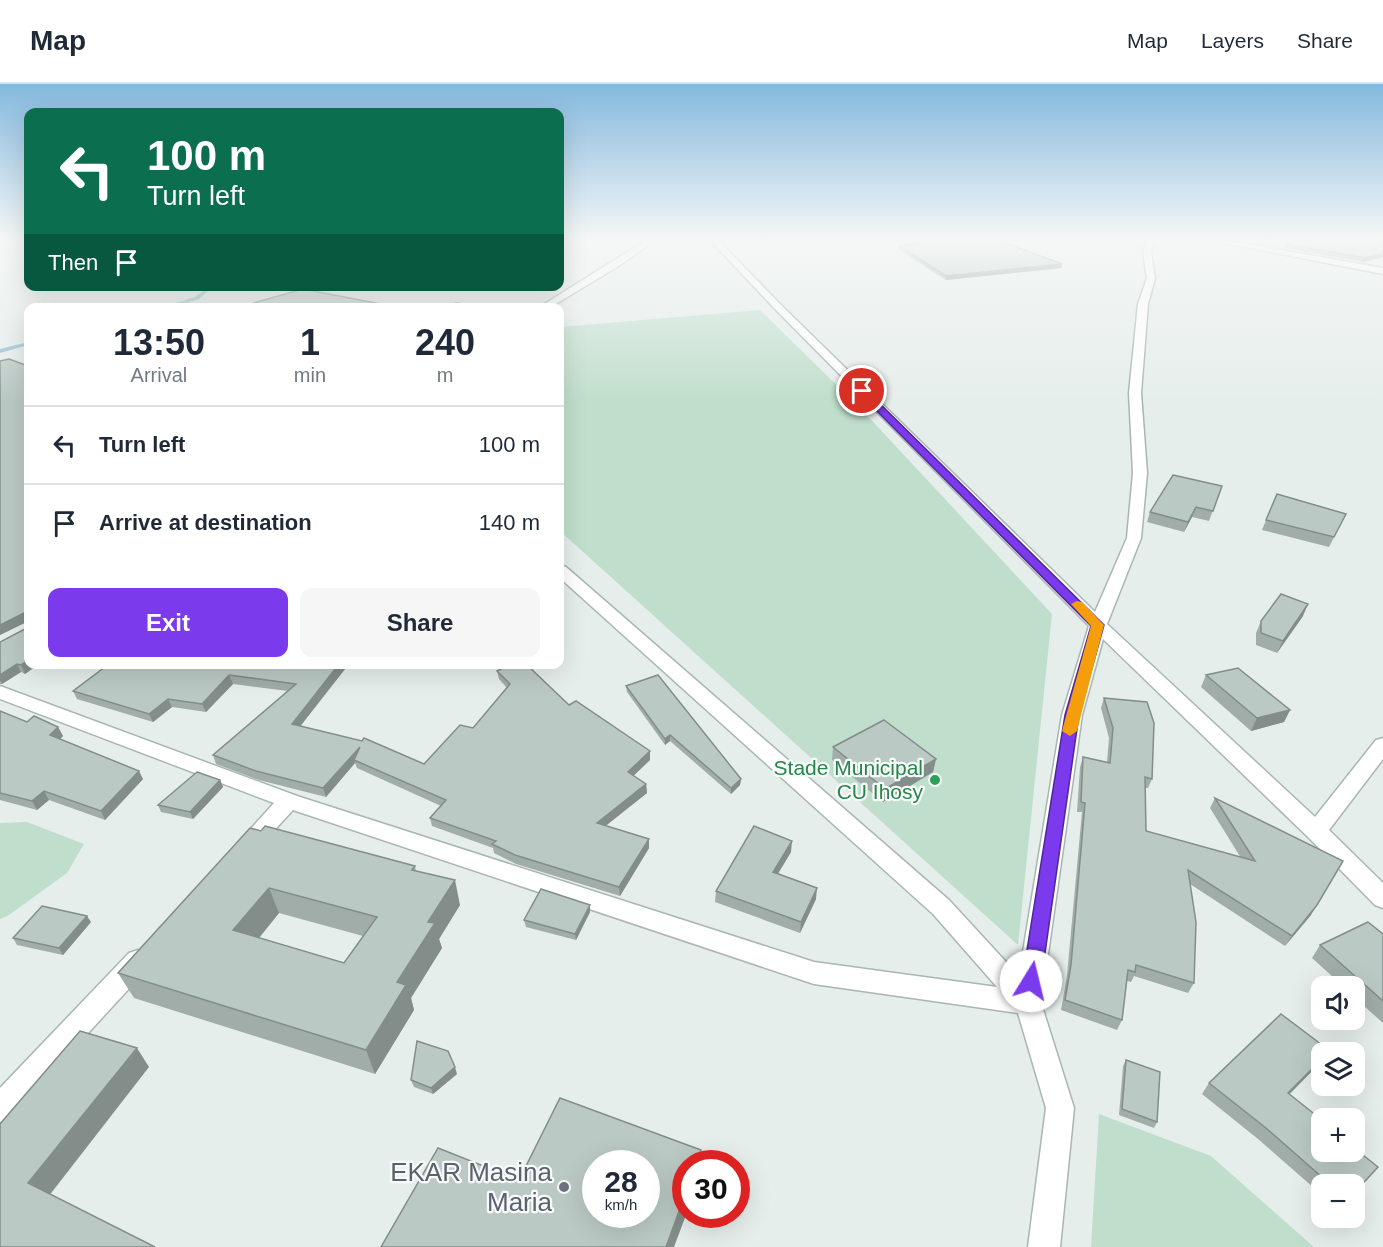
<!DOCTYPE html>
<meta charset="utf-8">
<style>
body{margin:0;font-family:Helvetica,sans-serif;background:#f6f6f7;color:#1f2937;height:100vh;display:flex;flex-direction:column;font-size:22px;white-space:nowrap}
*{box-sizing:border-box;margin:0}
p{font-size:20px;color:#747a83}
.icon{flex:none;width:33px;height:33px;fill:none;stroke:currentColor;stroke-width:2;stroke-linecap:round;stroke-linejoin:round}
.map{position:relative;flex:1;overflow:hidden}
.drawer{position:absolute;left:24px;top:219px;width:540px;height:366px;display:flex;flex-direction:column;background:#fff;border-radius:12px;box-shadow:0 6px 24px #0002}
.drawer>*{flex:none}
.banner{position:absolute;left:24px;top:24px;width:540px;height:183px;border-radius:12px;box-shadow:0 6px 24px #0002;background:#0b6e4f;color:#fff;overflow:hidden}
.controls{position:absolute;left:1311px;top:892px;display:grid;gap:12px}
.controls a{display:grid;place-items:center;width:54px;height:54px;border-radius:12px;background:#fff;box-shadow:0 6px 24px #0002;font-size:30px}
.speed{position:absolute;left:582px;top:1066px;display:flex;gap:12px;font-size:30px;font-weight:700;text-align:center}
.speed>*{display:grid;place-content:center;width:78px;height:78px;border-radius:50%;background:#fff;box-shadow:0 6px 24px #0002;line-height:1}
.speed small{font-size:15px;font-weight:400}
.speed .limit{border:9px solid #d22;background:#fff;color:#111}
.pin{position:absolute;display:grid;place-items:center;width:51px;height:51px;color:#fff;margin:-26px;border:3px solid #fff;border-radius:50%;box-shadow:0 2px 6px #0007}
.me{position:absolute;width:66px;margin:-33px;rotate:9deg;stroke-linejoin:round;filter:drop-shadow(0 0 4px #0008)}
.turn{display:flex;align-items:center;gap:21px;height:126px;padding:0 24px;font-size:27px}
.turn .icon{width:78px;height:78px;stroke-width:2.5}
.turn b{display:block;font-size:42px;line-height:51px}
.then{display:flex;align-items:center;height:57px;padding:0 24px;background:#0003;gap:12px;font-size:22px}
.eta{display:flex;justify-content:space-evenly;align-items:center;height:102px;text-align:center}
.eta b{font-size:36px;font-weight:600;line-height:42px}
.primary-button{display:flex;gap:12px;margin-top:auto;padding:12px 24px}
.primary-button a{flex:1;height:69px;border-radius:12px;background:#7c3aed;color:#fff;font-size:24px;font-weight:600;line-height:69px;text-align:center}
.primary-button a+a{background:#f6f6f7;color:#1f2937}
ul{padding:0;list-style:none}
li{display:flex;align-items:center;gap:18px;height:78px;padding:0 24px;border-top:2px solid #e0e1e3}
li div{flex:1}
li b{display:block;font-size:22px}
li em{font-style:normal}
header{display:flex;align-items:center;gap:36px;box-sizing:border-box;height:84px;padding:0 30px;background:#fff;border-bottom:2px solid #e0e1e3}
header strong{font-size:28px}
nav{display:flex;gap:33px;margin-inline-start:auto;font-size:21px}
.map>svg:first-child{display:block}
.green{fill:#c0decc}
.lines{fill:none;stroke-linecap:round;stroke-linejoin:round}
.stream{fill:#91bdd0;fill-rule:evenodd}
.minor-casing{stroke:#a8b6b4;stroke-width:3}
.minor{fill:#fff;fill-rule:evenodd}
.wall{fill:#a1ada9;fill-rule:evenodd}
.shaded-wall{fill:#838d8a}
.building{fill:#bbc9c5;stroke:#838d8a;stroke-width:1.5;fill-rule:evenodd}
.route{fill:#7c3aed;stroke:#51269a;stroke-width:1.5}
.slow{fill:#f59e0b}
.leisure-dot{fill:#2e9e5b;stroke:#f7faf9;stroke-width:2}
.worship-dot{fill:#6b7280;stroke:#f7faf9;stroke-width:2}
.labels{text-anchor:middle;stroke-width:4.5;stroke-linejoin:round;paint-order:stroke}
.leisure-label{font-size:21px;fill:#27864d;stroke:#f7faf9;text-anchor:end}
.near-worship-label{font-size:26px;fill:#5b616d;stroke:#f7faf9;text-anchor:end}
</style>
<header>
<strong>Map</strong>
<nav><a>Map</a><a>Layers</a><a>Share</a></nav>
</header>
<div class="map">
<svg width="1383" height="1163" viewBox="0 0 1383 1163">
<rect width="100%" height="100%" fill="#e6eeec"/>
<g class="green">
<path d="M760 226 863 327 1052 530 1018 861 560 447V243Z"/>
<path d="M27 738 84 760 67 789 9 831 0 835V739Z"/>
<path d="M1099 1030 1211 1072 1314 1163H1091Z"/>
</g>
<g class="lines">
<g class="stream">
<path d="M209 202H214L199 215 170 224H161L195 213Z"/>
<path d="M28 258V261L0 269V265Z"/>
</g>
<g class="minor-casing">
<g id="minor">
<path d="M648 155H657L617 183 549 224H538Z"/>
<path d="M709 155H717L781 221 1095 528 1127 454 1133 389 1129 309 1138 220 1147 194 1143 168 1147 155H1155L1151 168 1155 194 1148 220 1141 309 1147 389 1141 454 1107 540 1315 733 1376 656 1383 654V675L1329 746 1383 799V824L1375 821 1308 753 1103 555 1082 631 1041 919 1074 1024 1060 1163H1028L1046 1024 1018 929 814 900 293 726 257 765 249 767 241 765 238 759 274 719 0 615V602L297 712 814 878 997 903 933 830 560 494V481L566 483 949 816 1019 892 1062 631 1089 542 775 225Z"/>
<path d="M1204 155H1219L1383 184V190Z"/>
<path d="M138 866 147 869 151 877 147 885 10 1034 0 1038V1004L129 869Z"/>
</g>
</g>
<use href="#minor" class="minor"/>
</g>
<g class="wall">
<path d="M1383 155 1363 178 1285 164 1286 160Z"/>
<path d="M899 162 1062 180 1061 184 946 196 899 166Z"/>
<path d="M0 277 28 580H39L25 590 21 588 2 600H0V558L25 545V539L0 551Z"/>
<path d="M1222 402 1209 437 1192 433 1184 448 1147 438 1150 428Z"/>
<path d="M1277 410 1346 430 1329 463 1262 446Z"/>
<path d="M1303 532 1277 569 1256 561V549L1261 537Z"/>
<path d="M109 580 345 585 300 642 424 680 473 644 507 604 499 595 497 587 569 621 650 676 633 692 646 700 647 709 605 742 649 755V764L620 812 516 780 494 769 493 764 432 742 430 734 441 722 357 684 355 679 326 713 259 696 216 680 213 671 288 607 233 600 206 628 172 623 153 638 77 615 73 607Z"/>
<path d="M1206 591 1290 626 1284 638 1251 647 1201 603Z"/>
<path d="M626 602 741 695 740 701 731 710 670 657 665 661 627 608Z"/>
<path d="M1104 614 1152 695 1148 704H1145L1146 747 1241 774 1210 724 1215 714 1311 831 1285 862 1190 800 1194 899 1188 909 1134 892 1131 898 1127 897 1122 936 1117 946 1061 926 1067 891 1082 728H1077L1080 683 1083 673 1107 678 1109 654 1101 624Z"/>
<path d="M0 627 27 638 58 643 63 652 60 655 143 695 105 736 49 716 37 726 0 716Z"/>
<path d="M833 663 936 675 933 688 883 718 832 676Z"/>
<path d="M220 696 223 703 193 735 161 728 158 721Z"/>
<path d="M250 744 415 782 416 787 460 821 439 855 442 864 411 914 414 926 375 990 134 914 118 889ZM279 829 363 852 344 879 259 854Z"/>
<path d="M791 768 778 790 816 815 800 849 715 818 716 807Z"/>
<path d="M590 828 576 856 526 843 524 836Z"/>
<path d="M91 838 63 871 17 861 13 854Z"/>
<path d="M1383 850V939L1354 913V903H1344L1312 874 1320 861Z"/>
<path d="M1322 969 1321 978 1290 1010 1354 1101H1322V1111L1258 1055 1202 1010 1209 999Z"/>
<path d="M1126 976 1157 1038 1154 1044 1119 1031 1123 982Z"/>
<path d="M457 990 433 1010 414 1003 411 996Z"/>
</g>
<g class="shaded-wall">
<path d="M1383 170V173L1363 178 1365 174Z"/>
<path d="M1062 180 1061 184 946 196V192Z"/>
<path d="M1196 423 1192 433 1184 448 1188 438Z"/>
<path d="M1308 520 1303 532 1277 569 1283 557Z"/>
<path d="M24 529 28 537 0 551V541Z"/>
<path d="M28 576V580H39L25 590 21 581Z"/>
<path d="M17 580 21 588 2 600 0 596V591Z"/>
<path d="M339 580H343L345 585 295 649 292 640Z"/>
<path d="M229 591 233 600 206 628 202 620Z"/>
<path d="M168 615 172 623 153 638 149 630Z"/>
<path d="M1290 626 1284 638 1251 647 1257 634Z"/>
<path d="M58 643 63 652 55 660 50 651Z"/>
<path d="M670 651V657L665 661V655Z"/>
<path d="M360 663 354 676 355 679 326 713 323 704Z"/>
<path d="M650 667V676L628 697V688Z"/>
<path d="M936 675 933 688 883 718 885 705Z"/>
<path d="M139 687 143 695 105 736 101 727Z"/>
<path d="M741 695 740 701 731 710V704Z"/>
<path d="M220 696 223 703 193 735 190 728Z"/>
<path d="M646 700 647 709 598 748 597 739Z"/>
<path d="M44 707 49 716 37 726 32 717Z"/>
<path d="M649 755V764L620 812 619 803Z"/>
<path d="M792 757 791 768 772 799 773 788Z"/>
<path d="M455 796 460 821 439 855 442 864 411 914 414 926 375 990 366 966 397 898 428 838Z"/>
<path d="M269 804 279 829 245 871 233 846Z"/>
<path d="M817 804 816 815 800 849 801 838Z"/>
<path d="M590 821V828L576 856 575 850Z"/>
<path d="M1317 821 1311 831 1285 862 1292 852Z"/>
<path d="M87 832 91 838 63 871 59 864Z"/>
<path d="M137 964 149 983 45 1117 28 1099Z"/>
<path d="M1322 975 1321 978 1280 1019 1288 1009Z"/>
<path d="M455 983 457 990 433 1010 431 1004Z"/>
<path d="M701 1066 700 1080H696Z"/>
<path d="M686 1108V1131L674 1163H666Z"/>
</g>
<g class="building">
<path d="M941 155H994L1062 180 946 192 899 162Z"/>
<path d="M1314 155H1383V170L1365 174 1286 160Z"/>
<path d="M303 205 401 224H241L257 218Z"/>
<path d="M456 219 484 224H448Z"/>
<path d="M9 275 28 282V576L21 581 17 580 0 591V558L25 545 24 529 0 541V277Z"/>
<path d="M1173 391 1222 402 1213 427 1196 423 1188 438 1150 428Z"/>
<path d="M1277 410 1346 430 1334 453 1266 436Z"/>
<path d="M1281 510 1308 520 1283 557 1261 549V537Z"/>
<path d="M109 580H339L292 640 362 657 364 654 424 680 460 641 473 644 510 600 497 587 511 580H526L569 621 576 617 650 667 628 688 646 700 597 739 649 755 619 803 515 771 492 760 496 757 430 734 446 716 354 676 360 663 323 704 256 687 213 671 296 600 229 591 202 620 168 615 149 630 73 607Z"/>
<path d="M1238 584 1290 626 1257 634 1206 591Z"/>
<path d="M658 591 741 695 731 704 670 651 665 655 626 602Z"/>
<path d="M1104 614 1147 618 1154 639 1152 695 1145 693 1146 747 1255 777 1215 714 1343 777 1317 821 1292 852 1188 786 1196 838 1194 899 1136 881 1135 888 1128 886 1122 936 1065 916 1071 881 1085 719 1081 718 1083 673 1110 679 1113 644Z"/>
<path d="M0 627 27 638 34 632 58 643 50 651 139 687 101 727 44 707 32 717 0 709Z"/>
<path d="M884 636 936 675 885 705 833 663Z"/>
<path d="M197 688 220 696 190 728 158 721Z"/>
<path d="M265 742 415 782 412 786 455 796 428 838 435 839 397 898 406 901 366 966 118 889 250 744 261 747ZM269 804 377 833 344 879 233 846Z"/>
<path d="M754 742 792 757 773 788 817 804 801 838 716 807Z"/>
<path d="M541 805 590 821 575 850 524 836Z"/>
<path d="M42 822 87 832 59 864 13 854Z"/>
<path d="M1368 838 1383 850V917L1320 861Z"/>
<path d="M1281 930 1330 967 1328 969H1322V975L1288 1009 1322 1036V1068H1354V1064L1378 1083 1354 1109V1101H1331L1266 1044 1209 999Z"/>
<path d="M80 947 137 964 28 1099 155 1163H0V1040Z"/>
<path d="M417 957 448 967 455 983 431 1004 411 996Z"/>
<path d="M1126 976 1160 988 1157 1038 1122 1025Z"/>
<path d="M560 1014 701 1066 696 1080H686V1108L666 1163H381L438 1064 519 1096ZM596 1080H646V1131H596Z"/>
</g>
<linearGradient id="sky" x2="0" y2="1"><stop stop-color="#85b8de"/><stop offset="0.49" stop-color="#f4f7f6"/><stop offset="1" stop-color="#f4f7f6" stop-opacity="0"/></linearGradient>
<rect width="1383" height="317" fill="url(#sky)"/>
<path class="route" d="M859 305H865L1104 541 1079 631 1041 897 1038 903 1031 905 1024 903 1022 897 1065 631 1091 542 859 309Z"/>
<path class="slow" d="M1077 517 1082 518 1104 541 1077 647 1070 652 1062 647 1091 542 1071 520Z"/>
<circle class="leisure-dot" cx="935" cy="696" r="6"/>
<circle class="worship-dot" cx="564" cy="1103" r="6"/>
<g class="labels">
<g class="leisure-label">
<text x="923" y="691">Stade Municipal<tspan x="923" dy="24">CU Ihosy</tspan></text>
</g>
<g class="near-worship-label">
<text x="552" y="1097">EKAR Masina<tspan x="552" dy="30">Maria</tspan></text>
</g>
</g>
</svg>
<div class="controls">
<a><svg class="icon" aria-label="sound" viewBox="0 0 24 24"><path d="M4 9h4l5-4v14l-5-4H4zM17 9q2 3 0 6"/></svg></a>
<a><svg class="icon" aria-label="layers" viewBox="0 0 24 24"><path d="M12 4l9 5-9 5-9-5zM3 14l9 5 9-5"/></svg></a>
<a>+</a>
<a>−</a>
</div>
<div class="speed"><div>28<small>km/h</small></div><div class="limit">30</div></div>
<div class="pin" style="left:862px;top:307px;background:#d93025"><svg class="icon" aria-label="arrive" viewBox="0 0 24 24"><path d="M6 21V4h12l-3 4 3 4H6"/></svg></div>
<svg class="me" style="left:1031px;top:897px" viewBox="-20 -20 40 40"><circle r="19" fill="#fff"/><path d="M0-13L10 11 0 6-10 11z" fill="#7c3aed"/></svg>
<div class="banner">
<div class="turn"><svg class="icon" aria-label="left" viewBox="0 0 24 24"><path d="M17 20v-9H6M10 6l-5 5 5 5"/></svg><div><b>100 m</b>Turn left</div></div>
<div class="then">Then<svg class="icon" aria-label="arrive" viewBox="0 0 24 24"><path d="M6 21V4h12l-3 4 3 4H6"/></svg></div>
</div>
<section class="drawer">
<div class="eta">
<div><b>13:50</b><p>Arrival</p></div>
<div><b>1</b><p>min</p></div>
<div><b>240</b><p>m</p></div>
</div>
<ul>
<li><svg class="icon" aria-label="left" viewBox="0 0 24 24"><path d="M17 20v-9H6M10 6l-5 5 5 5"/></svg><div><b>Turn left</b></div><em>100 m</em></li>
<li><svg class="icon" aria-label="arrive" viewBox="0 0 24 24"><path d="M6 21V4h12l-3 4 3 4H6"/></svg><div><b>Arrive at destination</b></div><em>140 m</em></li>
</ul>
<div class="primary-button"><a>Exit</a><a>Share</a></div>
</section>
</div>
